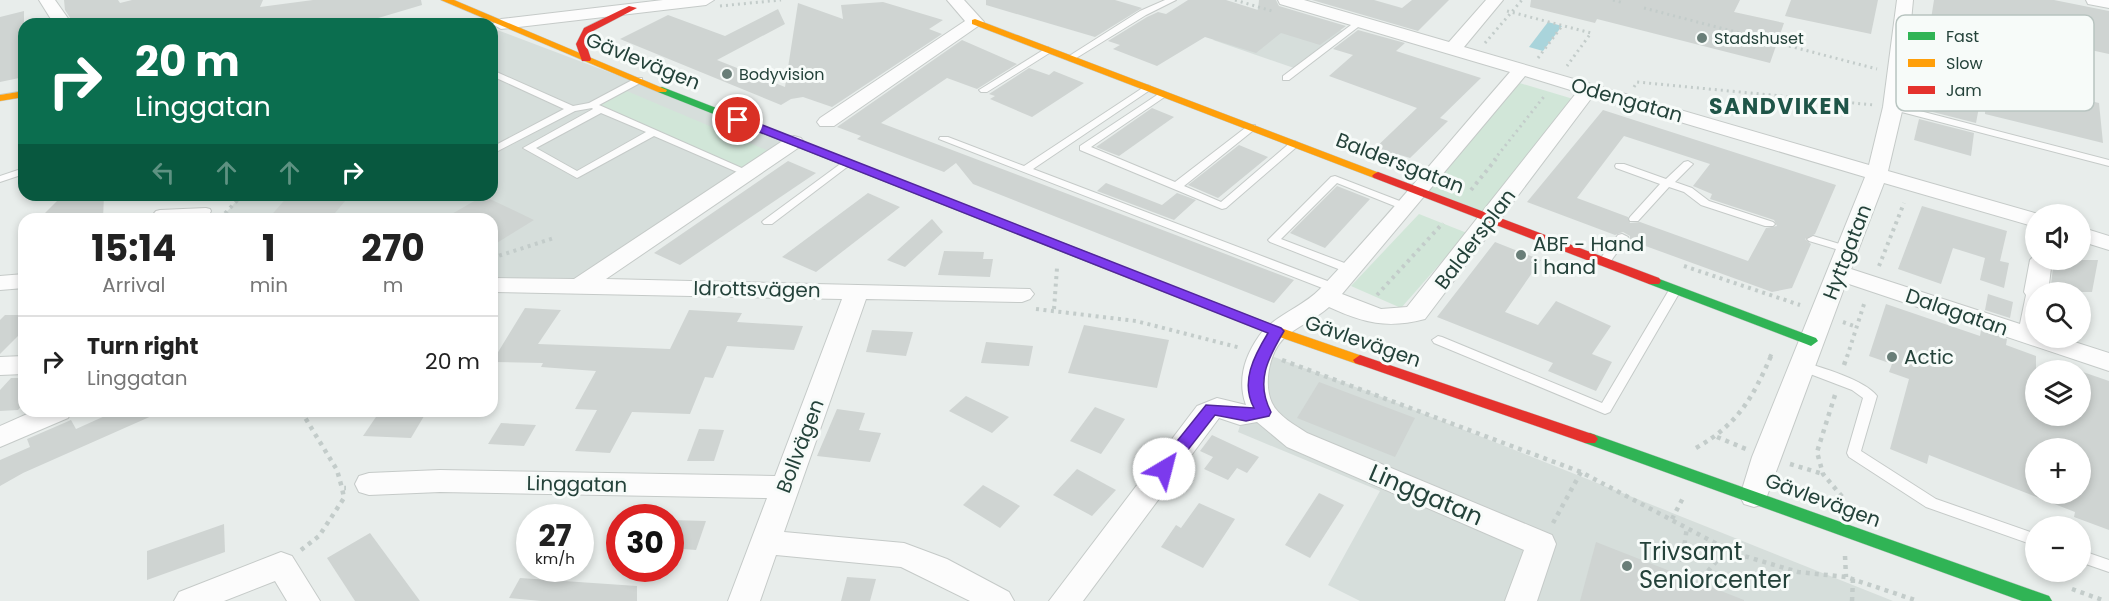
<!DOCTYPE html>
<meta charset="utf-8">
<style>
body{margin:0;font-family:Poppins,sans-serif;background:#f2f2f2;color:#222;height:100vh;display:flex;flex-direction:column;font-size:22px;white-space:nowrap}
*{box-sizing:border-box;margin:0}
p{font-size:20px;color:#767676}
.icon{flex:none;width:33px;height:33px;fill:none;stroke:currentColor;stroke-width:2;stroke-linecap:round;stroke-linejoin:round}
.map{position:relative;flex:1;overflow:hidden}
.panel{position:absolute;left:18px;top:213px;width:480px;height:204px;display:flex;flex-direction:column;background:#fff;border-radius:18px;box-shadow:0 3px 9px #0003}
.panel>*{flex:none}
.banner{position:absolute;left:18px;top:18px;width:480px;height:183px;border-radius:18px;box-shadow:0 3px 9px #0003;background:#0b6e4f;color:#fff;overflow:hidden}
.tools{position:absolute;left:2025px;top:204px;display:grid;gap:12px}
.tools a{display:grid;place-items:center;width:66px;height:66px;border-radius:50%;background:#fff;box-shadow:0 3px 9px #0003;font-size:30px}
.speed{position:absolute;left:516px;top:504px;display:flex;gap:12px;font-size:30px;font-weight:700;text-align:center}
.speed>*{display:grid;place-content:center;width:78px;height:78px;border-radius:50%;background:#fff;box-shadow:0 3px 9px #0003;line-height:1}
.speed small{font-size:15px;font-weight:400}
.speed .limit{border:9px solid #d22;background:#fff;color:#111}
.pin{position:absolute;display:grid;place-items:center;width:51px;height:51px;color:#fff;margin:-26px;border:3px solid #fff;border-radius:50%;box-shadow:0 2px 6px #0007}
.me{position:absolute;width:66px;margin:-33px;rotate:37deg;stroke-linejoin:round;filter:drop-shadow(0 0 4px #0008)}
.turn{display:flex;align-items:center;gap:21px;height:126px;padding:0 18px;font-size:27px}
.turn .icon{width:78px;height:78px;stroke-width:2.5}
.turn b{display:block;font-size:42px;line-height:51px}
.lanes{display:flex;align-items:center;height:57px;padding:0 18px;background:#0003;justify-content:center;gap:30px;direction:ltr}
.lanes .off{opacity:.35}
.eta{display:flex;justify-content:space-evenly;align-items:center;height:102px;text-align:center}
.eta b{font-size:36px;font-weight:700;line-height:42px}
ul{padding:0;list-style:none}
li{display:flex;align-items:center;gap:18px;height:90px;padding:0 18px;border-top:2px solid #e0e0e0}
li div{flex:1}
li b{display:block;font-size:22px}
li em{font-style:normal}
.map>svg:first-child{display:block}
.built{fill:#d6dedb}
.green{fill:#d1e6d8}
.water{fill:#a9d4db}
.building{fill:#cfd4d2;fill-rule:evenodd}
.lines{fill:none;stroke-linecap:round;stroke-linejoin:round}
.lane-casing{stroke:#c5cac8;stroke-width:2}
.street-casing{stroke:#c5cac8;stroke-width:2}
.fast-casing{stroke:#c3cbc8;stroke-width:1}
.slow-casing{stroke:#c3cbc8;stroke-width:1}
.jam-casing{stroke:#c3cbc8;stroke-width:1}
.path-far2{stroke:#c3ccca;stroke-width:3;stroke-dasharray:2 4;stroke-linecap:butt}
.path-far1{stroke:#c3ccca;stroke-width:4;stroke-dasharray:3 4.5;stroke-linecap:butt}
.path{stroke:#c3ccca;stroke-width:4.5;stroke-dasharray:4 5;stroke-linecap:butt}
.lane{fill:#fcfcfc;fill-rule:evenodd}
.street{fill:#fcfcfc;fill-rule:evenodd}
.fast{fill:#30b455;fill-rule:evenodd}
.slow{fill:#ff9f0a;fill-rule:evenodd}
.jam{fill:#e5322d;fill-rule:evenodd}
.route{fill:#7c3aed;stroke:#51269a;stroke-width:1.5}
.poi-dot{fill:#697e78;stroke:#f7fbf9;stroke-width:2}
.labels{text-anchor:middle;stroke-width:6;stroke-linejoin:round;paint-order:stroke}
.far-poi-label{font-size:16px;fill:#24423a;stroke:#f7fbf9;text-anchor:start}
.street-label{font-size:20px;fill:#24423a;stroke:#f7fbf9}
.poi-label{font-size:20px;fill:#24423a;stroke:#f7fbf9;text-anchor:start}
.far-district-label{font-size:22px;font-weight:bold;letter-spacing:1.5px;fill:#1f5548;stroke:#f7fbf9}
.near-street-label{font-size:24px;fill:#24423a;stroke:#f7fbf9}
.near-poi-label{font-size:24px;fill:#24423a;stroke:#f7fbf9;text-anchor:start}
.key{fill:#f7fbf9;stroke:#b8c4c0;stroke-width:1.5}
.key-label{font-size:16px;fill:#24423a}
</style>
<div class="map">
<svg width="2109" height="601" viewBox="0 0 2109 601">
<rect width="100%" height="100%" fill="#e8edeb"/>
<g class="built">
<path d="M1264 5 1343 31 1294 68 1213 40Z"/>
<path d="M492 28 794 142 580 286 492 285V219H220L242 195H492Z"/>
<path d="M1263 353 1369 392 1893 601H1360L1328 585 1380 491 1238 432Z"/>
</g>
<g class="green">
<path d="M1513 81 1580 101 1491 218 1419 191Z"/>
<path d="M622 89 776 154 748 173 592 105Z"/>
<path d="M1419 214 1467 233 1401 308 1351 286Z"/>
</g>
<path class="water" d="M1548 22 1562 26 1543 51 1529 47Z"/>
<g class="building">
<path d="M64 0H118L120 3 132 0H263L260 7 313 0H421L422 5 358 24H74L65 10Z"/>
<path d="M986 0H1115L1142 8 1095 37 986 5Z"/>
<path d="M1188 0H1226L1258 10 1259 0H1276L1279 6 1346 26 1320 45 1281 33 1256 53 1205 37 1157 66 1113 49 1120 45 1108 41 1147 17 1158 12 1166 14Z"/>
<path d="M1312 0H1374L1402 8 1412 0H1449L1418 31Z"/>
<path d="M1531 0H1740L1734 12 1784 23 1770 63 1597 19 1595 23 1530 7Z"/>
<path d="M1791 0H1878L1871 34 1785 16Z"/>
<path d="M1934 0H2054L2109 11V54L2049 41 2052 92 2099 103 2103 143 1985 114 1987 60 1920 46 1924 18 1931 19Z"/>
<path d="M883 2 943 20 929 29 942 34 832 107 803 97 791 99 781 105 620 39 668 15 725 36 778 9 785 24 717 60 785 87 798 3 843 19 841 5Z"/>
<path d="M24 11V77L0 82V17Z"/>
<path d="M1358 30 1405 43 1396 51 1481 78 1440 118 1448 121 1410 158 1397 154 1389 162 1369 154 1417 108 1329 76 1353 55 1333 49Z"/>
<path d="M962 40 1017 64 977 89 947 78 881 123 1294 280 1274 303 973 184 956 163 944 172 857 139 861 136 837 127Z"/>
<path d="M1029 68 1049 75 1054 71 1084 83 1032 117 990 99 995 96 989 94Z"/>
<path d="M1927 83 1981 96 1976 123 1921 109Z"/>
<path d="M1152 108 1174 117 1119 156 1096 147Z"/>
<path d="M1603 110 1836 185 1815 234 1805 239 1811 244 1792 288 1772 292 1629 240 1630 236 1623 232 1615 235 1527 202ZM1624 136 1710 164 1693 186 1712 194 1710 199 1774 220 1777 226 1766 228 1748 261 1640 222 1630 223 1628 217 1577 198Z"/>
<path d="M1919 119 1974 133 1971 156 1914 140Z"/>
<path d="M1239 145 1268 157 1218 198 1188 185Z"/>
<path d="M788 161 816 173 680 265 654 253Z"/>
<path d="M1106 183 1162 205 1177 193 1196 200 1174 220 1097 191Z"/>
<path d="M1337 186 1370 199 1325 248 1290 233Z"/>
<path d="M868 193 900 207 816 272 782 257Z"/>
<path d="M63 195H104L103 219H39Z"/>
<path d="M289 195H350L330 219H268Z"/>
<path d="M483 196 492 200 534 220 492 246V219H443Z"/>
<path d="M1922 206 2007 231 2000 261 2009 263 2004 288 1980 280 1985 258 1953 248 1941 284 1898 269Z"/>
<path d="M932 219 943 232 905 267 887 260Z"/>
<path d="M1495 242 1541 260 1505 312 1538 325 1556 301 1611 326 1592 354 1612 362 1596 391 1548 371 1553 363 1437 317Z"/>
<path d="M944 251 984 252 983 259H993L990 277 938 275Z"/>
<path d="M2054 260H2098L2092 292H2050Z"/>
<path d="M1988 294 2013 302 2010 318 1985 310Z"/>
<path d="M1886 304 1980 336 1981 330 2007 339 2006 345 2036 356V416H2080V371L2109 381V530L2074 517 2075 512 1929 455 1927 464 1890 449 1909 379 1889 372 1892 364 1869 356ZM2036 448H2080V494H2036Z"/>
<path d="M525 308 561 310 538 344 670 349 689 310 742 313 737 322 803 326 794 350 727 346 713 378 705 377 690 414 632 412 610 453 575 451 597 410 575 409 596 371 541 367 543 363 492 362Z"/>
<path d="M5 315H24V330L0 354V320Z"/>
<path d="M1084 325 1169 340 1157 388 1068 373Z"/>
<path d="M872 330 913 332 906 356 866 352Z"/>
<path d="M986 342 1033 346 1029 366 981 363Z"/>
<path d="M11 378H24V403L18 410 0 411V390Z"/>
<path d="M1319 382 1415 418 1395 457 1297 418Z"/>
<path d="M966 396 1009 417 992 433 949 411Z"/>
<path d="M1095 407 1125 419 1101 454 1070 441Z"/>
<path d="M837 409 865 413 859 430 881 433 870 462 817 456Z"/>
<path d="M116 411H163L23 473 0 486V460L30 447 27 439 71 420 76 429Z"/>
<path d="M380 411H427L411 438 363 436Z"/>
<path d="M501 423 536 425 524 446 488 444Z"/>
<path d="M699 429 724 430 714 461H687Z"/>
<path d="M1212 435 1259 457 1247 473 1237 468 1228 480 1204 469 1213 457 1200 451Z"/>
<path d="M1077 469 1116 490 1092 516 1053 495Z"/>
<path d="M983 485 1020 506 1000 528 963 505Z"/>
<path d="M1319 493 1344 505 1310 558 1285 545Z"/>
<path d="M1199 503 1235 519 1203 568 1161 547 1176 525 1181 528Z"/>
<path d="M670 520 706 521 696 550 670 548Z"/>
<path d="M224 524 225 552 147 580V551Z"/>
<path d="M370 533 420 601H355L327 558Z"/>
<path d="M1596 542 1744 600V601H1580Z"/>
<path d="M847 577 876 579 870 601H841Z"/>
<path d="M520 578 637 586V601H541L509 598Z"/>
</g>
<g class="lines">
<g class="lane-casing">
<g id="lane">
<path d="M1165 0H1176L1146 15 1073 60 1070 61 1066 58 1140 11Z"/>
<path d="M1359 19 1363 22 1362 24 1289 80H1283V76Z"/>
<path d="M1048 47 1052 50 1051 52 987 92H981L979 90Z"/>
<path d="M492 70 573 106 589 103 636 78H642V82L599 105 753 173 752 175H744L654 136 577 178 523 148 593 109 592 108 575 111 492 154V147L564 109 492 76ZM601 113 646 132 577 171 536 148Z"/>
<path d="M1147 85 1150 86V90L1033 169 1338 285 1340 288 1338 291H1330L939 139 940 137H948L1024 166Z"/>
<path d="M1163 91 1168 94 1166 96 1091 147 1175 182 1249 125H1255V129L1184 186 1221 202 1291 142 1295 141 1300 144 1226 208 1222 209 1080 150V146Z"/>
<path d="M1893 104 2109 160V166L1890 109V105Z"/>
<path d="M847 159 852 162 851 164 772 224H764L762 222 764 220Z"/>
<path d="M1688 161 1693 164 1675 182 1692 188 1709 201 1773 222 1775 224 1773 226H1765L1701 205 1684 192 1669 187 1638 221H1630L1629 219 1630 217 1660 184 1616 168 1615 166 1616 164H1624L1666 179 1684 162Z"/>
<path d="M24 168V174L0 182V176Z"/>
<path d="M1335 176 1410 205 1411 207 1406 210 1402 209 1337 183 1281 239 1355 267 1357 270 1355 273 1351 274 1270 242 1268 240 1331 177Z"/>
<path d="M206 208 210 209 211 211 210 213 163 216 160 219H149L156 211 160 210Z"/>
<path d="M1622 234 1628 237 1608 265H1600L1598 262 1600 259 1618 235Z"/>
<path d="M1813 236 1853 248 1855 250 1849 253 1809 241 1807 239Z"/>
<path d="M1675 286 1681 290 1610 412 1605 414 1434 343 1432 340 1438 336 1442 337 1602 403 1669 290Z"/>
<path d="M1802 362C1821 367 1865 380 1877 396L1861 451 1936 499 2036 534V546L1926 507 1849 457 1847 453 1863 398 1852 390 1797 369 1796 366 1797 363Z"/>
<path d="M2080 550 2109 560V572L2080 562Z"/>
</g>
</g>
<g class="street-casing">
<g id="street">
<path d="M39 0H55L72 24H54Z"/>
<path d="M663 0H714L706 5 501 29 492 24 501 19Z"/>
<path d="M947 0H964L984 22 834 126H820L817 122 820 118 965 21Z"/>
<path d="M1278 0H1304L1449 42 1486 0H1503L1464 47 1869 165 1883 107 1897 0H1913L1903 107 1888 171 2038 214 2036 227 1884 183 1851 269 2020 324 2026 295 2024 292 2030 260 2036 254V260H2052L2048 292H2036V338H2062L2109 353V371L1846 283 1764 504 1754 507 1744 504 1740 496 1752 457 1865 177 1593 96 1425 319C1387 329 1364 323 1329 307 1316 319 1296 327 1284 338 1269 353 1263 384 1272 403 1278 416 1295 425 1307 433L1552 535 1556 544 1537 601H1505L1524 550 1287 447 1257 422 1240 425 1219 418 1083 601H1049L1197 406 1217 398 1246 405C1237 380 1245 356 1259 336 1273 316 1303 307 1320 289 1386 219 1447 144 1510 72L1280 4ZM1525 76 1577 92 1407 307 1381 309 1342 294Z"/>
<path d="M2086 0H2109V8L2088 4Z"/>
<path d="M794 136 801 138 804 142 801 146 606 279 1030 289 1034 294 1030 299 1022 302 866 299 784 532 904 543 947 559 1009 592 1014 601H970L901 567 776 555 760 601H728L767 498 440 492 369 495 359 492 355 484 359 476 369 473 440 470 775 476 842 299 492 292V278L574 279 787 138Z"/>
<path d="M2080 227 2109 236V250L2080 241Z"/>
<path d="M24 274V288L0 290V276Z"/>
<path d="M24 356V374L0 375V357Z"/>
<path d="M34 411H72L68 418 0 447V426Z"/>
<path d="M281 552 292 556 320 601H287L275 581 224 601H174L179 592Z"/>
</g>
</g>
<g class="fast-casing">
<g id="fast">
<path d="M662 87 1110 261 1111 264 1105 268 1100 267 658 92V88Z"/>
<path d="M1654 277 1816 338 1818 341 1811 346 1806 344 1649 284 1647 281 1649 278Z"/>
<path d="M1590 433 2049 596 2052 601H2022L1585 443 1582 439 1585 435Z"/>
</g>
</g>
<g class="slow-casing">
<g id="slow">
<path d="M441 0H454L667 90 666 92H658Z"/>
<path d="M975 19 1382 174 1384 176 1382 178H1374L972 24V20Z"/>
<path d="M24 91V97L0 101V95Z"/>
<path d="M1105 260 1281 328 1365 357 1367 360 1360 365 1271 334 1100 267 1099 264Z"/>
</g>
</g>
<g class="jam-casing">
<g id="jam">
<path d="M629 6 637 8 591 32 586 44 591 59 590 61H582L576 44 584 28Z"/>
<path d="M1378 172 1659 278 1661 281 1659 284H1649L1374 178 1372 176 1374 174Z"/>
<path d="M1360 355 1595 435 1598 439 1595 443H1585L1355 363 1353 360Z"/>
</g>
</g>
<g class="path-far2">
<path d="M1235 0 1272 11"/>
<path d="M1613 0 1624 3"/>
<path d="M720 6 781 0"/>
<path d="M1644 8 1877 69"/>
<path d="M1507 11 1591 33 1567 66"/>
<path d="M1485 43 1522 0"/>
<path d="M1538 58 1562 26"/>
<path d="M1634 87 1637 82 1874 105"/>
<path d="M1494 160 1546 94"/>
</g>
<g class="path-far1">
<path d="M1471 190 1496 159"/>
<path d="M220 219 242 195"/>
<path d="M492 258 554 238"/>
<path d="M1684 266 1800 305"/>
<path d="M1879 266 1904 203"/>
<path d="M1377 295 1443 223"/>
<path d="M1036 309 1136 321 1241 348"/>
<path d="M1054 309 1057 268"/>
<path d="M1843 322 1857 327"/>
<path d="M1770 357 1773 351"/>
<path d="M1847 357 1865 301"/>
</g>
<g class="path">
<path d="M1282 360 1581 472 1734 553 1798 572 1846 577 1918 601"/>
<path d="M1844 365 1847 356"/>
<path d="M1835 395 1817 452 1823 474 1845 500"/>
<path d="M301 411 337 470 342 488H346"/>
<path d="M1717 437 1746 449"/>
<path d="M1696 448C1738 424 1752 399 1771 356"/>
<path d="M1790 464 1823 474"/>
<path d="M1672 519 1683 498"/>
<path d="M1553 523 1581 472"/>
<path d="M301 550 319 536 344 498 342 488"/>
<path d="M1845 556 1846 577"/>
<path d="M1682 562 1687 527"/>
<path d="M1708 571 1727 549"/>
<path d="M2072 589 2105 601"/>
<path d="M1852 601 1853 579"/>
</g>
<use href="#lane" class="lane"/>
<use href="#street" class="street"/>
<use href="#fast" class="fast"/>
<use href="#slow" class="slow"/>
<use href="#jam" class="jam"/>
</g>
<path class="route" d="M734 117H742L1281 328 1284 331C1268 358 1255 382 1271 412L1269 416 1246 421 1215 415 1169 474H1158L1156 469 1158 465 1206 405 1254 408C1240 382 1254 356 1268 333L734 122Z"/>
<g class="poi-dot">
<circle cx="1702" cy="38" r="6"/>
<circle cx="727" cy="74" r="6"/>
<circle cx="1521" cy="255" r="6"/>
<circle cx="1892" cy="357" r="6"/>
<circle cx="1627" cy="566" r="6"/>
</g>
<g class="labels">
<g class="far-poi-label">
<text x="1714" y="44">Stadshuset</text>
<text x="739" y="80">Bodyvision</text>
</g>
<g class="street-label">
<text transform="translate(643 61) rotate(22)" y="7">Gävlevägen</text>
<text transform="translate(1627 100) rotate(16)" y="7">Odengatan</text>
<text transform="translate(1400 163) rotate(21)" y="7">Baldersgatan</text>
<text transform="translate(1475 239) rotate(-53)" y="7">Baldersplan</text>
<text transform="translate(1847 252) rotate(-69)" y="7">Hyttgatan</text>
<text transform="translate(757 289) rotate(1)" y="7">Idrottsvägen</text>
<text transform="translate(1957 312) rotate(19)" y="7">Dalagatan</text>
<text transform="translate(1363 341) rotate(19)" y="7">Gävlevägen</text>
<text transform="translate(800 446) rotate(-69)" y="7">Bollvägen</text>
<text transform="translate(577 484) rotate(1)" y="7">Linggatan</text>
<text transform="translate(1823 500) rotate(20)" y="7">Gävlevägen</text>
</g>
<g class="poi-label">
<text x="1533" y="251">ABF - Hand<tspan x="1533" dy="23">i hand</tspan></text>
<text x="1904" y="364">Actic</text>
</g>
<g class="far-district-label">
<text x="1780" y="114">SANDVIKEN</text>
</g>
<g class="near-street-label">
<text transform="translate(1426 495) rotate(23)" y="8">Linggatan</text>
</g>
<g class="near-poi-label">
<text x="1639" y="560">Trivsamt<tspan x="1639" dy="28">Seniorcenter</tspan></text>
</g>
</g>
<rect x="1896" y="15" width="198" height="96" rx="9" class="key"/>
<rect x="1908" y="32" width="27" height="8" fill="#30b455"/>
<rect x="1908" y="59" width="27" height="8" fill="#ff9f0a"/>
<rect x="1908" y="86" width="27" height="8" fill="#e5322d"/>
<g class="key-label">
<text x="1946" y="42">Fast</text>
<text x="1946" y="69">Slow</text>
<text x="1946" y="96">Jam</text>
</g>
</svg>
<div class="tools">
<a><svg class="icon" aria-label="sound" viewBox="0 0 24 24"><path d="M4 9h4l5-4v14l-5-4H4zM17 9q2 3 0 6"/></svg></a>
<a><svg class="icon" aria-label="search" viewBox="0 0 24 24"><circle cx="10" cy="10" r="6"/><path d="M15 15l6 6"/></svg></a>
<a><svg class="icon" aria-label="layers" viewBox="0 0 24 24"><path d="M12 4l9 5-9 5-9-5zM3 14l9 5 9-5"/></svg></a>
<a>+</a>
<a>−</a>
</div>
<div class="speed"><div>27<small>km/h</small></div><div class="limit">30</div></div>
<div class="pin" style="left:738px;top:120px;background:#d93025"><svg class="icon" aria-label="arrive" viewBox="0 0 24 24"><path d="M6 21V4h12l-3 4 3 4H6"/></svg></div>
<svg class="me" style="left:1164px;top:469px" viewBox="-20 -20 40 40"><circle r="19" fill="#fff"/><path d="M0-13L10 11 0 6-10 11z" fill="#7c3aed"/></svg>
<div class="banner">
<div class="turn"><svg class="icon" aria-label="right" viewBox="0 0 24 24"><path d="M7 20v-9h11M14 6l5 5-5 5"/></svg><div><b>20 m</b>Linggatan</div></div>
<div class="lanes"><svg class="icon off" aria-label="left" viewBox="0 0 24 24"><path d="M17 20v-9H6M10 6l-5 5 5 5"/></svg><svg class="icon off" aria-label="ahead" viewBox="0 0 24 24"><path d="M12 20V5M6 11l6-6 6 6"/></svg><svg class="icon off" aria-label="ahead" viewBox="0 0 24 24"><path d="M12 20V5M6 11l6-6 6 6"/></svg><svg class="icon" aria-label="right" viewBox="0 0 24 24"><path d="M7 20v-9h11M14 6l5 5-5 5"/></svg></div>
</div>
<section class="panel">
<div class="eta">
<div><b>15:14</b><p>Arrival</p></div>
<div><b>1</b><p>min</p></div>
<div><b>270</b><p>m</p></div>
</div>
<ul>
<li><svg class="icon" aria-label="right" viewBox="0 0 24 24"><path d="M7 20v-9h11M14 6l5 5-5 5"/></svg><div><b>Turn right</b><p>Linggatan</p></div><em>20 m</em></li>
</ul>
</section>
</div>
